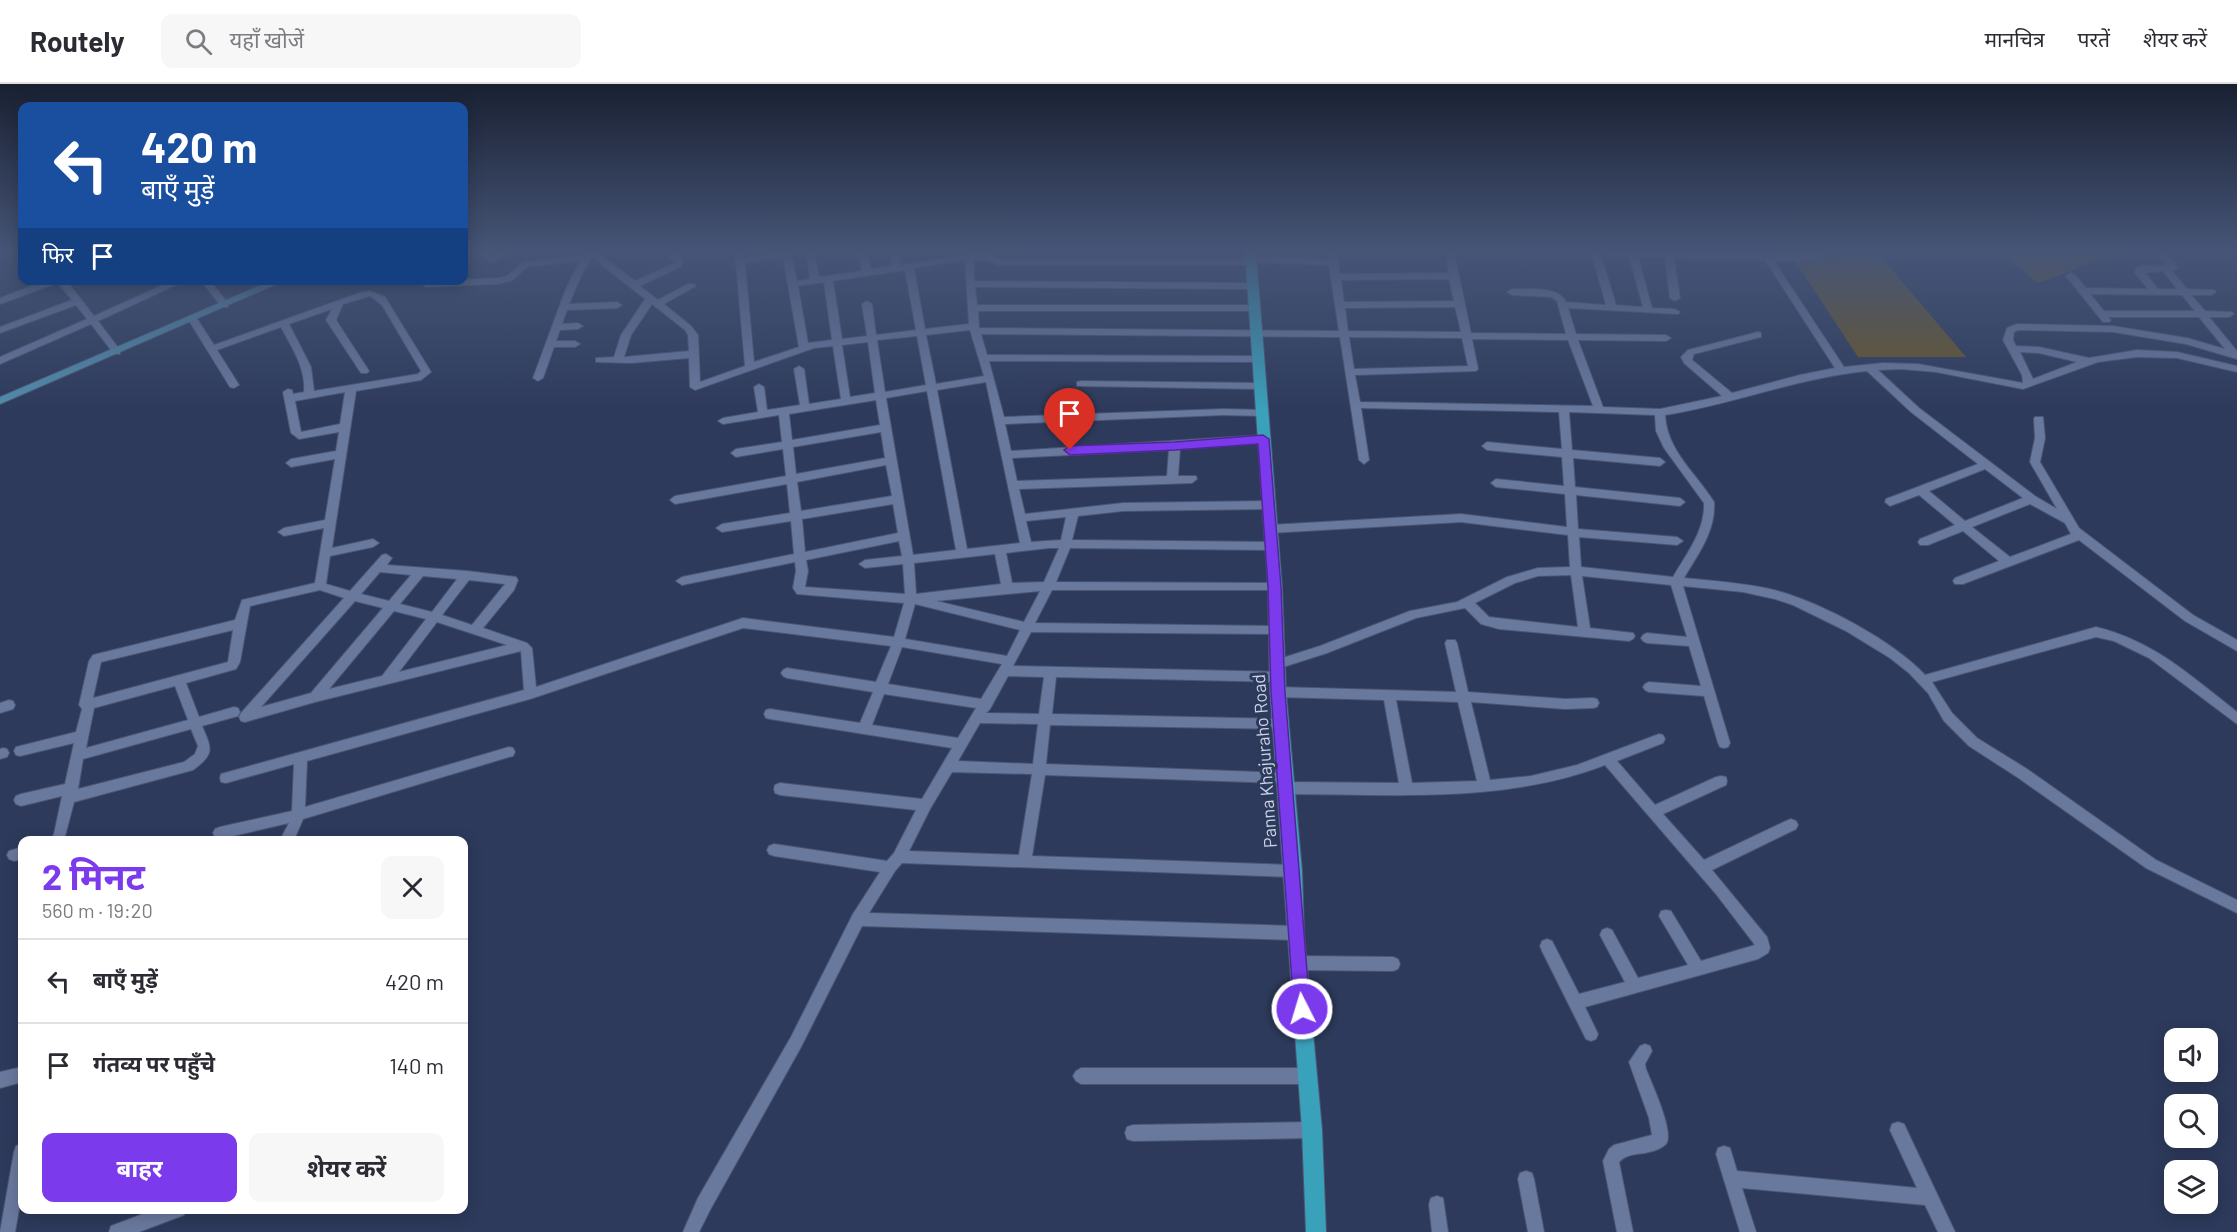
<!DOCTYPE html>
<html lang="hi">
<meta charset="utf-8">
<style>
body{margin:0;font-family:Barlow,"Noto Sans Devanagari",sans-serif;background:#f7f7f7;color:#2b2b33;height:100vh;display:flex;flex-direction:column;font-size:22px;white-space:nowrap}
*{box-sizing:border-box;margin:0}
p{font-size:20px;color:#7c7c81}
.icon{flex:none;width:33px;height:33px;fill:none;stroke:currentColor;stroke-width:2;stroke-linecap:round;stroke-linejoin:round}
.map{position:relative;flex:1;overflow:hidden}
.drawer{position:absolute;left:18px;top:752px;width:450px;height:378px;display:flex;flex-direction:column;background:#fff;border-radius:12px;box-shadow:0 3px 15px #0003}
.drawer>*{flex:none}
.top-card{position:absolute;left:18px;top:18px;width:450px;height:183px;border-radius:12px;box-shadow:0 3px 15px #0003;background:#1a4fa0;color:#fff;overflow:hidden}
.tools{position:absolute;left:2164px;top:944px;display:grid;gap:12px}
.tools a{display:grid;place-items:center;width:54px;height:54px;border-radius:12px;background:#fff;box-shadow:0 3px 15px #0003;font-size:30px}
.pin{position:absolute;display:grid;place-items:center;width:51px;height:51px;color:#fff;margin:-62px -26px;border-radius:50% 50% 50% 0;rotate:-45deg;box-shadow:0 0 6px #0007}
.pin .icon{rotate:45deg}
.me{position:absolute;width:66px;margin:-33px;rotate:355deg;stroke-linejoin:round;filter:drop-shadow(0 0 4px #0008)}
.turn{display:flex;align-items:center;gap:21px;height:126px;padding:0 24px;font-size:27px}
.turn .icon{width:78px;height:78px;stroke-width:2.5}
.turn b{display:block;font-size:42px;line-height:51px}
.then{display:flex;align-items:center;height:57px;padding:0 24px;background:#0003;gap:12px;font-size:22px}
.round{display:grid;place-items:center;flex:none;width:63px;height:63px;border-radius:12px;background:#f7f7f7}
.head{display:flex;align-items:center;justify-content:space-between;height:102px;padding:0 24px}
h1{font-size:36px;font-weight:700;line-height:45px;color:#7c3aed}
.primary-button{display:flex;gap:12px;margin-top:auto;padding:12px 24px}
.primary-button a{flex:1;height:69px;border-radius:12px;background:#7c3aed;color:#fff;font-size:24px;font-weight:700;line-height:69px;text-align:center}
.primary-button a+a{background:#f7f7f7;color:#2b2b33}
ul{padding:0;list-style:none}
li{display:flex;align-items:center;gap:18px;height:84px;padding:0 24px;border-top:2px solid #e1e1e2}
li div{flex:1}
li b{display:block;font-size:22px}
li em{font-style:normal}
header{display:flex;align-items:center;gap:36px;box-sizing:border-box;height:84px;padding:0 30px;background:#fff;border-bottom:2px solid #e1e1e2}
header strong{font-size:28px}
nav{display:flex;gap:33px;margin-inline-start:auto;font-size:21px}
.search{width:420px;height:54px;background:#f7f7f7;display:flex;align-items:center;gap:15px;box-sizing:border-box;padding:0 21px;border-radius:12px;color:#7c7c81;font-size:22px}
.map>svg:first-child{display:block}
.green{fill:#6a5626}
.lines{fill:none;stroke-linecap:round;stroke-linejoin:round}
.street-casing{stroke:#4c5673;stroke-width:2}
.secondary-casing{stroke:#4c5673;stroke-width:2}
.primary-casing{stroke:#4c5673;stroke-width:2}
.street{fill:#69799e;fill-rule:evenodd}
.secondary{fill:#518dac;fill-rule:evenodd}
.primary{fill:#3aa1ba;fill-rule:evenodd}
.route{fill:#7c3aed;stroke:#51269a;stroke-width:1.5}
.labels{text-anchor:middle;stroke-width:6;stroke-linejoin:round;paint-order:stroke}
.street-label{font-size:18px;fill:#cbd4e9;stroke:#2d3a5b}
</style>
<header>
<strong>Routely</strong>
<div class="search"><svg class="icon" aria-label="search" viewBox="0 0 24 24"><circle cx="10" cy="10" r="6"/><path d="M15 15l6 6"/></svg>यहाँ खोजें</div>
<nav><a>मानचित्र</a><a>परतें</a><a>शेयर करें</a></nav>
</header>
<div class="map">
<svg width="2237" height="1148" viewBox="0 0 2237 1148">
<rect width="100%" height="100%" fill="#2d3a5b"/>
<g class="green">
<path d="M1833 168H1877L1966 273H1858L1795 177 1834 172Z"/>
<path d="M2001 168H2121L2038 199Z"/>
</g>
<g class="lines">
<g class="street-casing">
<g id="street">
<path d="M476 168H486L492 172 502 168H513L491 178Z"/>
<path d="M588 168H597L635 197 675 179 664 168H673L682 174V182L640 202 658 216 688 200H694L696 202 664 220 691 242 698 251 700 298 745 282 735 168H743L744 174 791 168 797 197 810 195 806 168H814L819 193 862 187 858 168H866L871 185 891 182 892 168H900V181L965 171V168H973L974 170H988L1000 175H1245L1249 172 1329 175 1328 168H1336L1340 190 1449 189 1446 168H1454L1471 249 1566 250 1557 217 1551 213 1512 211 1507 208 1512 205C1528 206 1558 201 1566 218L1606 221 1592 171H1572L1568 168H1673L1762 171V168H1768L1771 171H1779L1831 168 1830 170 1810 176 1774 177 1844 283 1883 279 1918 280 2023 299 2022 291 2003 256 2007 244 2017 240 2113 242 2187 254 2225 265 2199 233H2108L2111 236 2109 238H2103L2066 192 2071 189 2074 190 2086 204 2148 205 2135 189V185L2140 182 2167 181 2154 168H2163L2173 176 2178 184 2172 187 2187 205 2214 206 2216 208 2211 211H2191L2205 227 2232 228 2234 230 2229 233H2209L2237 267V275L2186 260 2113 248 2018 246 2014 248 2013 256 2016 262 2039 263 2089 274 2137 266 2177 268 2237 282V288L2177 274 2137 273 2098 278 2023 305 1936 288 1901 285 1878 286 1919 324 2035 412 2057 425 2030 378 2035 354 2034 335 2035 333H2043L2045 354 2040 378 2079 444 2193 531 2237 556V567L2185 537 2079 456 1963 500H1955L1953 497 1955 494 1999 477 1963 447 1928 461H1920L1918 458 1920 455 1955 441 1919 411 1890 422 1885 418 1886 415 1978 380 1911 328 1867 287C1797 294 1734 320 1665 331 1667 367 1696 389 1714 418 1716 447 1698 470 1684 494 1714 497 1745 499 1774 506 1820 518 1892 556 1925 591L2096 543C2154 557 2191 592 2237 628V640L2149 574 2114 557 2096 553 1932 598 1952 629 1977 654 2027 685 2156 776 2237 816V829L2146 784 2017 693 1969 662 1944 637 1928 609 1909 589 1890 574 1846 547 1793 521 1775 515 1743 508 1683 502 1730 659 1728 663 1724 664 1720 663 1718 659 1704 612 1649 608 1645 606 1643 603 1645 600 1649 598 1701 602 1689 562 1647 559 1643 557 1641 554 1643 551 1647 549 1687 553 1671 501 1582 492 1590 544 1633 549 1635 552 1633 555 1629 557 1499 545 1481 540 1465 524 1416 534 1327 569 1277 585 1273 583 1271 580 1273 577 1320 562 1410 527 1457 518 1507 493 1538 484 1570 483 1568 451 1461 438 1270 449 1264 445 1270 441 1461 430 1567 443 1565 410 1496 403 1491 399 1496 395 1564 402 1562 373 1487 366 1482 362 1487 358 1562 365 1559 328 1361 324 1369 376 1364 380 1359 376 1340 253 981 250 987 271 1257 272 1262 275 1257 278 989 277 1004 333 1224 325 1262 326 1267 329 1262 332 1224 331 1005 340 1011 367 1264 351 1269 355 1264 359 1180 365 1178 392H1196L1197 395 1192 399 1019 405 1025 430 1123 419 1268 417 1273 421 1268 425 1123 427 1078 432 1072 456 1271 458 1277 462 1271 466 1070 464 1056 498 1275 499 1279 500 1281 503 1279 506H1052L1035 539 1276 542 1280 544 1282 547 1280 550 1031 548 1013 582 1278 588 1282 590 1284 593 1282 596 1278 598 1056 593 1052 630 1281 635 1285 636 1287 640 1285 644 1281 645 1050 641 1046 680 1285 689 1290 690 1291 694 1288 698 1399 699 1384 616 1278 613 1274 611 1272 608 1274 605 1278 603 1456 608 1445 559 1447 556H1455L1457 559 1468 608 1565 615 1593 614 1597 615 1599 619 1597 623 1593 624 1565 625 1471 618 1490 696 1531 692 1577 681 1659 650 1663 651 1665 655 1663 659 1617 677 1655 721 1716 693 1721 692 1726 693 1727 697 1726 701 1663 730 1704 776 1786 737 1791 735 1796 737 1798 741 1796 745 1712 786 1767 853 1770 864 1768 869 1758 875 1585 923 1598 950 1596 955 1591 957 1586 955 1542 867 1540 862 1542 857 1547 855 1552 857 1579 910 1625 898 1600 851 1602 846 1607 844 1612 846 1638 894 1688 881 1659 832 1661 827 1666 826 1671 827 1701 877 1755 861 1716 810 1605 681C1504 720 1392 710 1286 710L1281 708 1280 704 1283 699 1045 691 1032 772 1293 781 1298 783 1300 787 1298 791 1293 793 902 779 895 787 869 829 1295 842 1300 844 1302 849 1300 854 1295 856 862 842 801 963 710 1126 699 1148H683L698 1114 791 953 853 830 880 788 774 772 769 770 767 766 769 762 774 760 887 777 894 769 916 726 780 711 775 709 774 705 775 701 780 699 922 715 952 664 770 635 766 634 764 630 766 626 770 625 860 639 873 608 787 594 783 592 781 589 783 586 787 584 876 598 891 562 743 544 530 615 307 677 305 723 509 663 513 664 515 668 513 672 509 673 303 735 294 756H280L289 739 220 755 215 753 213 749 215 745 220 743 292 727 294 680 226 699 221 698 220 694 221 690 524 606 521 567 315 618 245 638 241 637 239 633 241 629 344 514 320 506 250 522 240 578 236 585 186 599 199 633 234 623 238 624 240 628 238 632 202 642C212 665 215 670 193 686L74 718 64 756H50L54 750 62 712 21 722 16 720 14 716 16 712 21 710 65 700 74 659 20 672 16 671 14 667 16 663 76 648 82 625 79 621 89 577 93 571 235 536 242 516 315 499 324 444 284 452 278 448 284 444 325 436 335 375 291 383 286 379 291 375 336 367 339 348 299 355 291 349 283 308 288 305 292 306 293 310 304 308C306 284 292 264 281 243L217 266 239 301 234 304 230 303 188 235 193 232 196 233 214 261 359 209 370 207 385 213 431 288 421 296 356 307 332 464 373 455 379 459 373 463 330 472 326 500 350 507 382 471 386 470 392 474 387 481 467 487 516 493 518 496 514 506 483 544 527 559 532 564 536 603 743 534 894 553 904 519 797 510 793 504 796 487 795 478 682 501 676 497 682 493 794 470 791 437 722 448 716 444 722 440 790 429 787 400 675 420 670 416 675 412 786 392 783 365 736 373 731 369 736 365 782 358 779 331 723 340 718 337 723 334 758 328 754 303 759 300 764 303 767 326 800 321 794 285 799 282 804 285 809 320 841 315 833 262 814 264 695 306 690 303 689 274 631 279 596 278V274L614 273 621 251 645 215 592 173 582 190 569 220 617 218 622 221 617 224 567 226 562 240 578 239 583 242 578 245 560 246 556 257H575L580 260 575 263H554L543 294 538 297 533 294 565 207 580 176 527 183 513 196 498 200 426 203 421 200 426 197 498 194 507 192 522 179 585 171ZM1601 171 1629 172 1643 223 1616 221ZM783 173 799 263 754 278 745 179ZM1638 173H1665L1670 214 1675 217 1680 214 1674 174 1765 176 1835 284 1800 291 1732 309 1692 276 1694 270 1761 253V249L1758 248 1688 266 1681 273 1684 279 1722 312 1660 325 1603 323 1578 256 1666 257 1671 254 1666 251 1576 250 1568 224 1678 230 1680 228 1675 225 1652 224ZM965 176 969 240 925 245 914 184ZM974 176H987L999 181H1250L1254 178 1329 181 1339 247 979 244 978 227H1255L1260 224 1255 221H977L975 203 1252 205 1257 202 1252 199 974 197ZM905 186 916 246 876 251 872 220 867 217 862 220 867 252 842 255 833 197ZM2163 187 2177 205H2158L2145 189ZM1449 195 1454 217 1344 218 1341 196ZM824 198 832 256 808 259 798 202ZM2090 210 2182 211 2195 227H2104ZM370 212 382 221 421 287 418 290 314 307 311 283 289 240 332 225 326 236 361 289H367L369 287 336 236 343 220ZM652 220 685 246 688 251 689 267 624 273 631 251ZM1455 223 1461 248 1348 247 1345 224ZM970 246 984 292 936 300 926 251ZM917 252 926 301 885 308 877 256ZM1349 253 1462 254 1468 282 1354 285ZM1472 255 1568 256 1593 322 1360 318 1355 291 1476 287 1478 285ZM868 258 875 309 850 313 842 261ZM2020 268 2039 269 2077 278 2033 295ZM986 298 1020 459 967 465 937 306ZM927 307 956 466 913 471 886 314ZM345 308 340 340 301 348 295 317ZM876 316 880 341 792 356 789 330ZM1569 328 1655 331 1656 347 1664 364 1704 419C1705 447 1687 469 1673 493L1581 483 1579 453 1677 461 1683 457 1677 453 1578 445 1576 411 1680 422 1685 418 1680 414 1575 403 1573 374 1660 382 1665 378 1660 374 1572 366ZM881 348 885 374 796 390 793 363ZM1169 366 1167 392 1017 397 1012 374ZM886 381 892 412 801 427 797 398ZM1985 385 2023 414 1965 437 1929 407ZM893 420 898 449 805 468 802 435ZM2030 420 2065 439 2071 450 2010 473 1972 443ZM1066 433 1061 456 1031 458 1026 437ZM899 457 902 472 865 476 859 480 865 484 903 480 905 510 805 503 808 487 806 476ZM1049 464H1059L1044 498 1012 499 1006 469ZM995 470 1001 500 916 510 914 479ZM380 488 411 491 389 517 361 510ZM1571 491 1578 543 1489 533 1475 519 1515 499 1538 492ZM423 492 457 495 432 528 400 520ZM469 496 505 500 472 541 442 531ZM1040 507 1024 538 936 517ZM355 517 383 524 311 609 261 623ZM915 520 1020 546 1007 572 905 555ZM394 527 426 535 382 592 329 605ZM437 538 507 561 399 588ZM233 546 228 578 93 614 101 578ZM902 563 1002 580 981 615 888 600ZM1008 592 1044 593 1039 630 986 629 990 625ZM175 602 188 636 86 664 94 624ZM884 610 976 624 958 654 872 641ZM1396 616 1458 618 1477 697 1412 699ZM980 639 1038 640 1033 680 958 677ZM191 645 198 662 195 670 184 678 78 705 83 675ZM952 688 1032 690 1019 771 909 767 930 725Z"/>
<path d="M47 196H66L94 232 174 196H187L98 237 120 266V270H114L91 240 0 280V273L87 235 76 221 0 249V243L72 216 58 199 0 220V214Z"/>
<path d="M200 196H209L228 219V223H222Z"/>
<path d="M1081 297 1260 299 1265 302 1260 305 1077 302V298Z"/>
<path d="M9 616 13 617 15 621 13 625 0 629V619Z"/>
<path d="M3 664 7 665 9 669 7 673 0 675V665Z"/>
<path d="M22 763V775L14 777 9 775 7 771 9 767Z"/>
<path d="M1298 872 1393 873 1398 875 1400 880 1398 885 1393 887 1298 886 1293 884 1291 879 1293 874Z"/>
<path d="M1645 960 1650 962 1652 967 1645 980 1646 985C1651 998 1675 1049 1666 1060 1662 1064 1654 1067 1649 1068 1638 1071 1627 1069 1619 1078L1633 1148H1617L1603 1077 1609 1065 1614 1061 1652 1051 1649 1034 1629 978 1640 962Z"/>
<path d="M22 983V998L0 1004V988Z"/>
<path d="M1081 984H1307L1312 987 1315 992 1312 997 1307 1000H1081L1076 997 1073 992 1076 987Z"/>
<path d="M1312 1038 1318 1040 1320 1046 1318 1052 1312 1054 1133 1057 1127 1055 1125 1049 1127 1043 1133 1041Z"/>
<path d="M1898 1038 1904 1040 1955 1148H1938L1925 1121 1742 1104 1756 1148H1740L1716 1070 1718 1064 1724 1062 1730 1064 1737 1087 1917 1104 1890 1046 1892 1040Z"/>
<path d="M22 1060V1108L15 1148H0L14 1068 16 1062Z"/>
<path d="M1526 1087 1532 1089 1534 1095 1544 1148H1528L1518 1095 1520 1089Z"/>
<path d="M1437 1112 1443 1114 1448 1148H1432L1429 1120 1431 1114Z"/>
<path d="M156 1125H186L184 1131 139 1148H109L111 1142Z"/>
</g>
</g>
<g class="secondary-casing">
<path id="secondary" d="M273 196H286L0 320V313Z"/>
</g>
<g class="primary-casing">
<path id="primary" d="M1245 168H1256L1282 503 1286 608 1302 787 1304 849 1322 1046 1326 1148H1306L1302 1046 1270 608 1268 503Z"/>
</g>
<use href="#street" class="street"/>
<use href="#secondary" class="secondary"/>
<use href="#primary" class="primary"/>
</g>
<linearGradient id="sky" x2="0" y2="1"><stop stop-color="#192032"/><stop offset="0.51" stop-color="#465577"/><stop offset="1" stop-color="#465577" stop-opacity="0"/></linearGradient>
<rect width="2237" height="328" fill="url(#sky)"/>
<path class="route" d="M1263 351 1269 355 1281 503 1285 608 1310 925 1308 931 1302 933 1296 931 1294 925 1271 608 1268 503 1258 360 1175 366 1070 371 1064 366 1070 362 1175 358Z"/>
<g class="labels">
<g class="street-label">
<text transform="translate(1265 677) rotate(-94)" y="6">Panna Khajuraho Road</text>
</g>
</g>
</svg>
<div class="tools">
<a><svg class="icon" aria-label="sound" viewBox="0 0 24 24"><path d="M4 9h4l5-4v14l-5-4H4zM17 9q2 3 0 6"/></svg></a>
<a><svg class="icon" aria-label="search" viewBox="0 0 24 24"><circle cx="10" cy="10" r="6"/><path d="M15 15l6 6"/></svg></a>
<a><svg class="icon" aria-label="layers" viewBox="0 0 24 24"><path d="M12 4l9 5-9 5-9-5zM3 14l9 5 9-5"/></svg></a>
</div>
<div class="pin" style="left:1070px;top:366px;background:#d93025"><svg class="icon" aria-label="arrive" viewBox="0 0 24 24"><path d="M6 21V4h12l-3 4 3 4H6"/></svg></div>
<svg class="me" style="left:1302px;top:925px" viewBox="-20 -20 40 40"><circle r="17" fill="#7c3aed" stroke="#fff" stroke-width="3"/><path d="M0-11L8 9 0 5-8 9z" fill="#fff"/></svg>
<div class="top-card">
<div class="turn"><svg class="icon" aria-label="left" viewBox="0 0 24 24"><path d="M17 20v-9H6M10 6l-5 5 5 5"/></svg><div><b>420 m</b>बाएँ मुड़ें</div></div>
<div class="then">फिर<svg class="icon" aria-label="arrive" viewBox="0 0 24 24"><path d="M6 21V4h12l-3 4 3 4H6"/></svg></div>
</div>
<section class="drawer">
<div class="head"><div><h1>2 मिनट</h1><p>560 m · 19:20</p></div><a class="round"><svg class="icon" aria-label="close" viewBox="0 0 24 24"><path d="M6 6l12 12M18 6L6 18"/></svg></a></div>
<ul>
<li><svg class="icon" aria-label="left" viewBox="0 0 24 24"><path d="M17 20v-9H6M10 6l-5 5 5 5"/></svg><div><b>बाएँ मुड़ें</b></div><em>420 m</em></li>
<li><svg class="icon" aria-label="arrive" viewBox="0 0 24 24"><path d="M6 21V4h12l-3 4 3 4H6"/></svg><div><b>गंतव्य पर पहुँचे</b></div><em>140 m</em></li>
</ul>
<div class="primary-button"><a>बाहर</a><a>शेयर करें</a></div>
</section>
</div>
